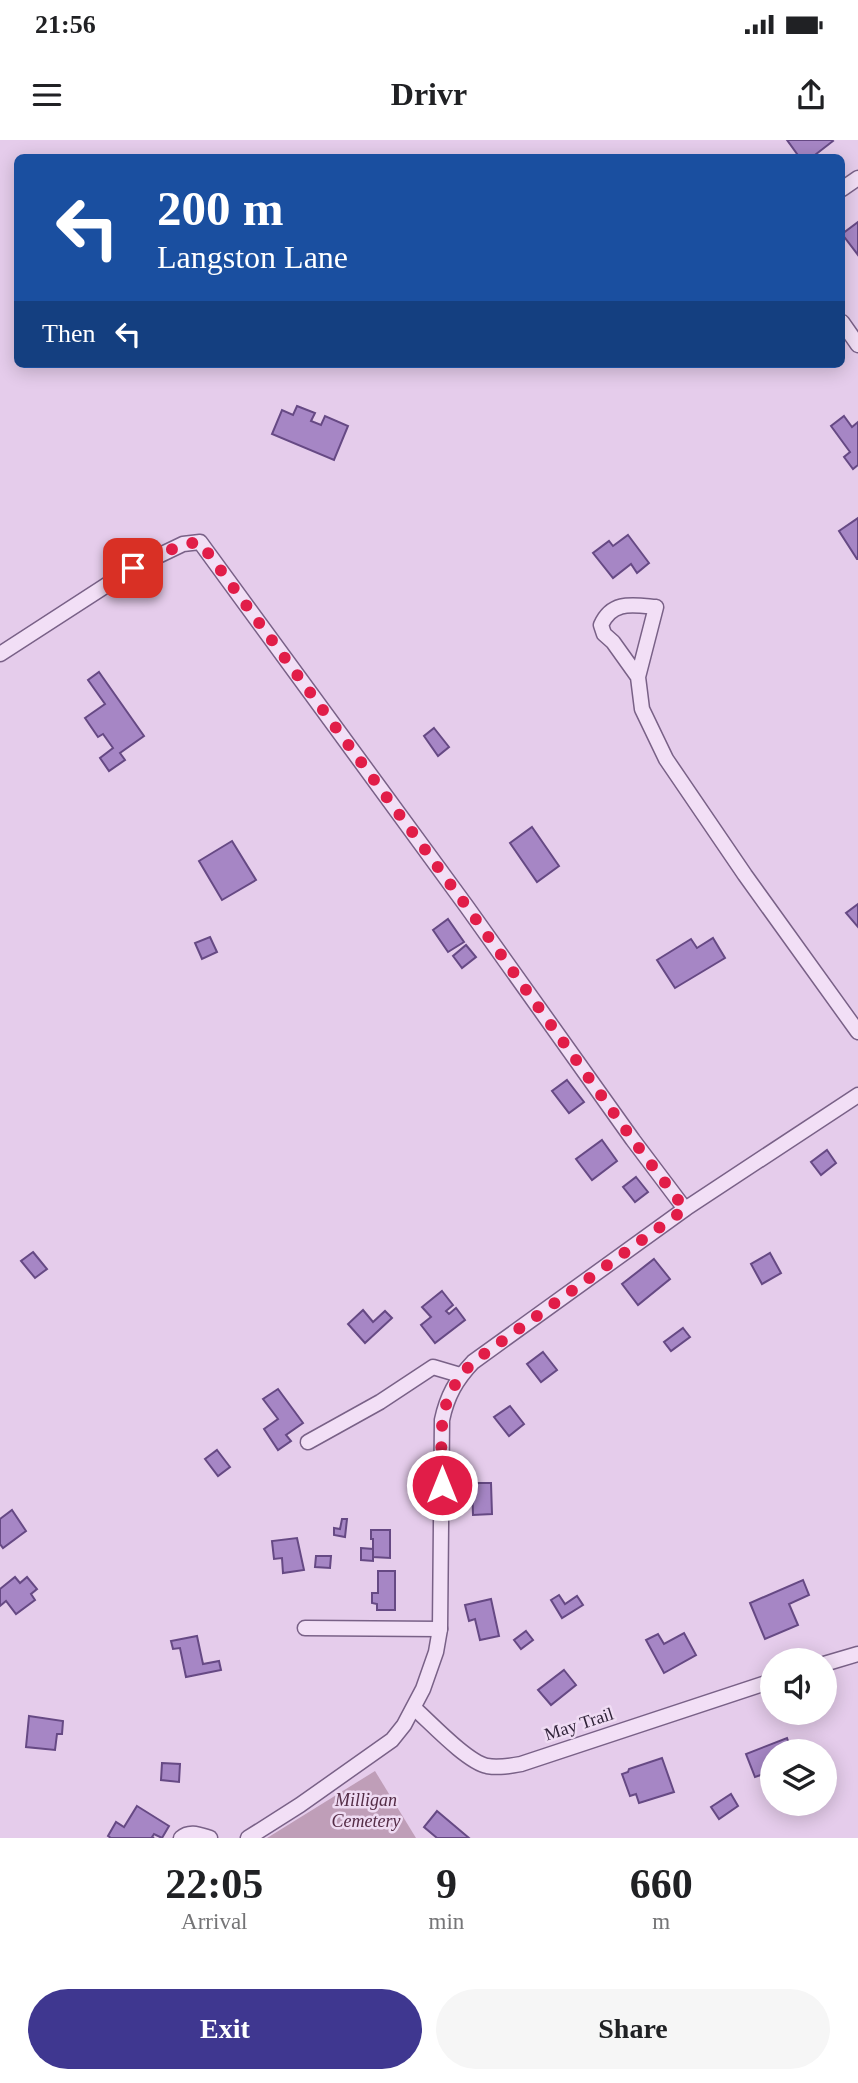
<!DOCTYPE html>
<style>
body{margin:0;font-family:"Times New Roman",serif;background:#f6f6f6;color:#202124;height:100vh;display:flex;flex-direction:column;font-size:26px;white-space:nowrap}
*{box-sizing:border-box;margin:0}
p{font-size:23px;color:#757577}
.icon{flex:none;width:38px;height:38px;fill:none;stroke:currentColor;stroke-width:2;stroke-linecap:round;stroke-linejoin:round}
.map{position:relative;height:1698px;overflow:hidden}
.panel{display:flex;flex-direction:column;background:#fff;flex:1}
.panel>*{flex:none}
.top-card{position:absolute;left:14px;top:14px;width:831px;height:214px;border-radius:10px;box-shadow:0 4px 18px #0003;background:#1a4fa0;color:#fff;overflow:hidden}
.controls{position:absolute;left:760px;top:1508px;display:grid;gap:14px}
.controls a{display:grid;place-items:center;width:77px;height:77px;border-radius:50%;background:#fff;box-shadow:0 4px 18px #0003;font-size:35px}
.pin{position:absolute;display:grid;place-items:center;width:60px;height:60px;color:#fff;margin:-30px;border-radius:14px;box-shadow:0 4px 10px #0006}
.me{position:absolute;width:77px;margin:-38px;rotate:0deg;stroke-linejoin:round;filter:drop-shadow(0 0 5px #0008)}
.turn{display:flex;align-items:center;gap:24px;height:147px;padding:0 28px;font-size:32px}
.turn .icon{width:91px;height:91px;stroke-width:2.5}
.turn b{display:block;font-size:49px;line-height:60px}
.then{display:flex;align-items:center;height:66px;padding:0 28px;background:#0003;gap:14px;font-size:26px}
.eta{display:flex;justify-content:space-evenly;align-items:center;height:119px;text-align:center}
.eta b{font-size:42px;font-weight:700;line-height:49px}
.cta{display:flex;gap:14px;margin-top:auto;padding:14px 28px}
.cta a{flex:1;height:80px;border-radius:42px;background:#3f3790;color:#fff;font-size:28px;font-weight:700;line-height:80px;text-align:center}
.cta a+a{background:#f6f6f6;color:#202124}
.status{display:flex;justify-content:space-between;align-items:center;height:49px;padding:0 35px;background:#fff;direction:ltr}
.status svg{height:19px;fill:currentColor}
header{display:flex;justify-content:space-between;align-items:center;height:91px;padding:0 28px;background:#fff;font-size:32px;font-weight:700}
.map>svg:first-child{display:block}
.cemetery{fill:#bf9eb8}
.building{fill:#a686c5;stroke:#664984;stroke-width:2}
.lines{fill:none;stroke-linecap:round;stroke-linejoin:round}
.minor-casing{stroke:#796187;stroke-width:17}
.minor{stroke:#f2dff6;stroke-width:14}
.route{stroke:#e11d48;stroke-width:12;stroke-dasharray:0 21.6}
.labels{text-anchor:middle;stroke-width:5;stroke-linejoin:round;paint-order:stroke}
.street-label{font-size:18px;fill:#302339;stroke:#efdbf3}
.park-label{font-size:18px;font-style:italic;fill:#542c46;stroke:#efdbf3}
</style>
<div class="status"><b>21:56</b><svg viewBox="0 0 49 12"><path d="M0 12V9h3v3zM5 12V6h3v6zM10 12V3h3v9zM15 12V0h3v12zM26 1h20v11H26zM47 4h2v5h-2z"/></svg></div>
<header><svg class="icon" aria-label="menu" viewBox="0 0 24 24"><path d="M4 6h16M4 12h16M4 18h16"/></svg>Drivr<svg class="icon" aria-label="share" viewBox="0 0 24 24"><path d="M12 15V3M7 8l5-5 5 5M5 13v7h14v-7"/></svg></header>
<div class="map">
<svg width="858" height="1698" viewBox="0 0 858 1698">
<rect width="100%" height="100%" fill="#e5cceb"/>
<path class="cemetery" d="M375 1631 416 1698H267Z"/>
<g class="building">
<path d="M787 0H832L833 1 811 18H800Z"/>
<path d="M858 82V115L842 94Z"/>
<path d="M297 266 315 273 311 281 321 285 325 276 348 286 334 320 272 294 282 270 293 275Z"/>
<path d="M844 276 852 287 858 282V325L853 329 844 317 850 312 831 286Z"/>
<path d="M858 378V419H857L839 391Z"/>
<path d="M628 395 649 423 637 433 631 424 613 438 593 413 609 401 613 406Z"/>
<path d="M99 532 144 596 120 613 125 620 109 631 100 618 113 608 103 594 98 597 85 578 105 564 88 540Z"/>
<path d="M434 588 449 607 438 616 424 596Z"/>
<path d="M532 687 559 726 537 742 510 703Z"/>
<path d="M232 701 256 740 222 760 199 721Z"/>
<path d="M858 764V787L846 773Z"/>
<path d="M448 779 464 802 448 812 433 790Z"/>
<path d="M210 797 217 812 202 819 195 803Z"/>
<path d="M713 798 725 818 675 848 657 820 691 799 697 808Z"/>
<path d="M466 805 476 817 462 828 453 816Z"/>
<path d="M567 940 584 962 569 973 552 951Z"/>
<path d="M602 1000 617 1021 592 1040 576 1019Z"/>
<path d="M827 1010 836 1023 821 1035 811 1022Z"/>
<path d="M636 1037 648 1052 635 1062 623 1047Z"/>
<path d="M33 1112 47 1129 35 1138 21 1121Z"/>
<path d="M770 1113 781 1133 762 1144 751 1124Z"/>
<path d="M654 1119 670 1139 638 1165 622 1144Z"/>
<path d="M442 1151 453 1165 446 1171 449 1174 456 1168 465 1180 435 1203 421 1185 431 1177 422 1167Z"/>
<path d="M363 1170 373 1182 385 1171 392 1178 365 1203 348 1184Z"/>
<path d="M683 1188 690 1197 671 1211 664 1202Z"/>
<path d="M543 1212 557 1230 541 1242 527 1224Z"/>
<path d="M278 1249 303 1283 286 1295 291 1301 278 1310 264 1289 278 1279 263 1259Z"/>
<path d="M510 1266 524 1284 509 1296 494 1277Z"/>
<path d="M217 1310 230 1327 218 1336 205 1319Z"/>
<path d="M472 1343H491L492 1374 473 1375Z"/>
<path d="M12 1370 26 1391 3 1408 0 1404V1379Z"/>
<path d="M342 1379H347L345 1397 334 1395V1388L340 1389Z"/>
<path d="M371 1390H390V1418L373 1417V1399H371Z"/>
<path d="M297 1398 304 1430 283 1433 282 1418 274 1419 272 1401Z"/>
<path d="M361 1408 373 1409V1421L361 1420Z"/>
<path d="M316 1416H331L330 1428 315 1427Z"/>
<path d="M378 1431H395V1470H377V1464L372 1463V1453H378Z"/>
<path d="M15 1437 20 1443 27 1437 37 1449 31 1454 35 1460 16 1474 6 1461 0 1466V1449Z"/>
<path d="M803 1440 809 1455 789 1464 798 1485 765 1499 750 1463Z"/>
<path d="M559 1455 565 1464 577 1456 583 1465 562 1478 551 1460Z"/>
<path d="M491 1459 499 1496 480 1500 475 1479 469 1481 465 1465Z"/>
<path d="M526 1491 533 1500 521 1509 514 1500Z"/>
<path d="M684 1493 696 1515 664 1533 646 1500 658 1494 664 1504Z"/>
<path d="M197 1496 203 1524 219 1521 221 1530 186 1537 180 1508 173 1509 171 1501Z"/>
<path d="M564 1530 576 1545 551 1565 538 1550Z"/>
<path d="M29 1576 63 1581 62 1594H57L55 1610 26 1607Z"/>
<path d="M787 1598 792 1612H772V1631L755 1637 746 1614Z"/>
<path d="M662 1618 674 1652 639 1663 636 1654 630 1656 622 1634 628 1632 629 1629Z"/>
<path d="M162 1623 180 1624 179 1642 161 1640Z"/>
<path d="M731 1654 738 1666 719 1679 711 1667Z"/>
<path d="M137 1666 169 1686 162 1698 154 1694 152 1697 154 1698H111L108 1696 116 1682 124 1687Z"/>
<path d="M437 1671 469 1698H437L424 1687Z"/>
</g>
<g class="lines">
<g class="minor-casing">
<g id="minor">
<path d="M842 49 858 38"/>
<path d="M842 182 858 205"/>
<path d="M0 514 133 428 183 404 200 402 467 767 633 1000 685 1069"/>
<path d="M638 537 613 502 604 494 601 485C612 460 633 465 656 467L638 537 642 569 666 619 745 735 858 892"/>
<path d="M308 1302 380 1262 433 1227 460 1235"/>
<path d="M305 1488 440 1489"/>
<path d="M824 1524 858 1514"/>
<path d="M414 1568C430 1582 467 1622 487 1626 499 1628 510 1626 521 1624L772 1541"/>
<path d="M181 1698C190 1690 200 1695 210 1698"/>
<path d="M248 1698 300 1665 392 1600 404 1585 423 1549 436 1512 440 1489 442 1280C447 1256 456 1240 473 1222L685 1069 858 955"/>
</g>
</g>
<use href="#minor" class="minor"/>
</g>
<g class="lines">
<path class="route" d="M133 428 183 404 200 402 467 767 633 1000 685 1069 473 1222C434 1262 442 1293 442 1345"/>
</g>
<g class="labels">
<g class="street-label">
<text transform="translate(579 1584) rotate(-18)" y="6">May Trail</text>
</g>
<g class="park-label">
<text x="366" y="1666">Milligan<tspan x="366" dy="21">Cemetery</tspan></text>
</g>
</g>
</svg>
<div class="controls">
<a><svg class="icon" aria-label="sound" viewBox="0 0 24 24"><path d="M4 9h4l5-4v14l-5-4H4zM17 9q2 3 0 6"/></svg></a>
<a><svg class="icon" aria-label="layers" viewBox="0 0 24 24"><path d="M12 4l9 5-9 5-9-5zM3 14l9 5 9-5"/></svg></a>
</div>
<div class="pin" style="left:133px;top:428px;background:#d93025"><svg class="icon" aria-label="arrive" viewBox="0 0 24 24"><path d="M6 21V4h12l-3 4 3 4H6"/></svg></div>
<svg class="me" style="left:442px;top:1345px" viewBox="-20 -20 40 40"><circle r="17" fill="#e11d48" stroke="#fff" stroke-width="3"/><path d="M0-11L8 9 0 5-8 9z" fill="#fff"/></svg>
<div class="top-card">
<div class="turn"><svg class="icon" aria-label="left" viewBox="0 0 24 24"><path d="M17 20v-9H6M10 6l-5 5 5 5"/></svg><div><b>200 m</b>Langston Lane</div></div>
<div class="then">Then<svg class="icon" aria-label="left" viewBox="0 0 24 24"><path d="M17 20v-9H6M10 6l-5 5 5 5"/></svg></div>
</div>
</div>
<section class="panel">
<div class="eta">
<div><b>22:05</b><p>Arrival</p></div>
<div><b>9</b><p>min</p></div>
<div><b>660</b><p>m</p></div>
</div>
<div class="cta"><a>Exit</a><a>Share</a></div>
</section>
